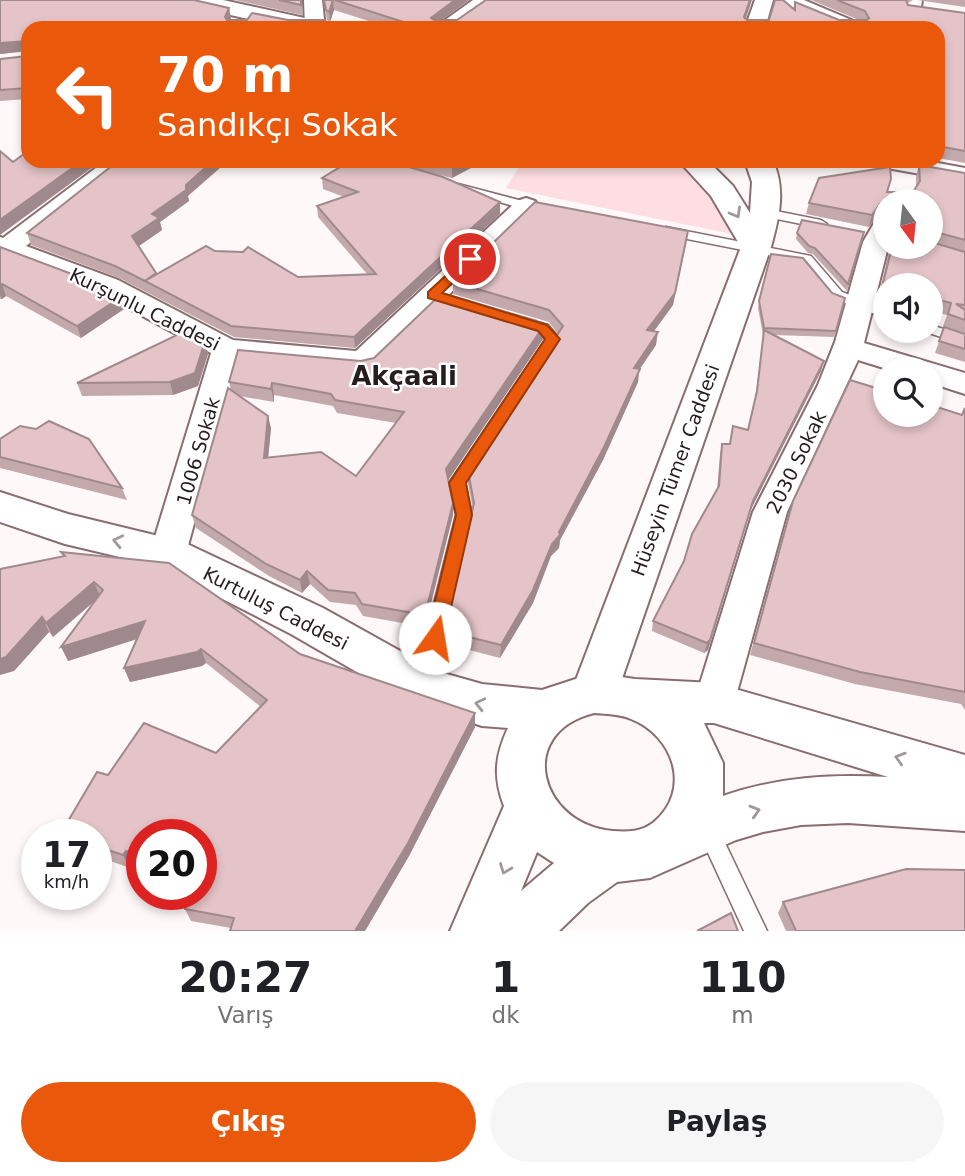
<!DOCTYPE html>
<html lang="tr">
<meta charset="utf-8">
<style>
body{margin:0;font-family:"DejaVu Sans",sans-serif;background:#f6f6f6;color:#202124;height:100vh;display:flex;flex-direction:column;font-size:26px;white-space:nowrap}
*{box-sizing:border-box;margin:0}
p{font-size:23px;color:#757577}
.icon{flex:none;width:38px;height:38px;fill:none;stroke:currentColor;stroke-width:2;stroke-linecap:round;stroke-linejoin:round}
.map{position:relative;height:931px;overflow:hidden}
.drawer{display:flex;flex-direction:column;background:#fff;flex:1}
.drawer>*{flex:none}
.hud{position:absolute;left:21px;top:21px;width:924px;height:147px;border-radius:21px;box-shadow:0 4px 10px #0003;background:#ea580c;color:#fff;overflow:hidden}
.needle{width:46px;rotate:165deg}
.controls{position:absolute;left:873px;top:189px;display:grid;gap:14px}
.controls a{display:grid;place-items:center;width:70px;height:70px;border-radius:50%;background:#fff;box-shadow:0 4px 10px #0003;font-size:35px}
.speed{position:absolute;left:21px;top:819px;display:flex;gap:14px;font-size:35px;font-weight:700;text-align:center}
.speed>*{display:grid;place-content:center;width:91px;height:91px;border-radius:50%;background:#fff;box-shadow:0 4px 10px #0003;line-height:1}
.speed small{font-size:18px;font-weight:400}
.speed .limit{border:10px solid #d22;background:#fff;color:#111}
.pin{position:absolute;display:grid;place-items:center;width:60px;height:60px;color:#fff;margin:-30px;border:4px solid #fff;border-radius:50%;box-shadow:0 2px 7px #0007}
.me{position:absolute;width:77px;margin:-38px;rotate:13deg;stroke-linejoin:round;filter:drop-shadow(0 0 5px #0008)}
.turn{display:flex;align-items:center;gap:24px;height:147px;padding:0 21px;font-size:32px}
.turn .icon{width:91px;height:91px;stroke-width:2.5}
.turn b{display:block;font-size:49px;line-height:60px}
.eta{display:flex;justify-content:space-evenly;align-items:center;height:119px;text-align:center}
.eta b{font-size:42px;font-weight:700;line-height:49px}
.cta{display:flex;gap:14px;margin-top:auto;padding:14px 21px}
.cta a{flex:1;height:80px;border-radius:42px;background:#ea580c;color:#fff;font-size:28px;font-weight:700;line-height:80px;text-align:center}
.cta a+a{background:#f6f6f6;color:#202124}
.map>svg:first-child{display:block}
.green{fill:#fedee2}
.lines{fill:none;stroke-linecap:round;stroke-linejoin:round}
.service-casing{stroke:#8a6d71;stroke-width:3}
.minor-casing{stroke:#8a6d71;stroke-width:4}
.tertiary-casing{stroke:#8a6d71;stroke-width:4}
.secondary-casing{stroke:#8a6d71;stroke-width:4}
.service{fill:#fff;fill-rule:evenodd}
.minor{fill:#fff;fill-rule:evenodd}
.tertiary{fill:#fff;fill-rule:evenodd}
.secondary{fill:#fff;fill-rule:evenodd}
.wall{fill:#c4a9ac;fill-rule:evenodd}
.shaded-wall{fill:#a0898c}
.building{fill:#e4c4c8;stroke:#a0898c;stroke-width:2}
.oneway{stroke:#9e999a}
.route{fill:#ea580c;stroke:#983908;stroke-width:2}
.labels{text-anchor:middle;stroke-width:5;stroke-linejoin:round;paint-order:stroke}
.street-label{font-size:19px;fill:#281d1e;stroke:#fff}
.district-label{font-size:26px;font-weight:bold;fill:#281d1e;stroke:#fff}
</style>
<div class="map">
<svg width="965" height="931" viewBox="0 0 965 931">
<rect width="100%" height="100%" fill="#fff8f9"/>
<path class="green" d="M523 161H685L697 173 737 235 506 188Z"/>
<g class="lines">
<g class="service-casing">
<g id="service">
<path d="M458 184 538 205 540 208 534 212 454 189V185Z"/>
<path d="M766 209 821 220 827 224 821 228 762 216V210Z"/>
<path d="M666 227 811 256 842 292 886 309V318L832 298 803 262 662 234 660 231Z"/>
<path d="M523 318 548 325 560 339 465 483 472 515 433 687 430 693 423 695 416 693 413 687 456 515 449 483 546 339C537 330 525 330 516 322L518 319Z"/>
<path d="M931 325 965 336V345L926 332 931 331Z"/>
<path d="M708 819 715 822 767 931H744L697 829 701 822Z"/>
</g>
</g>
<g class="minor-casing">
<g id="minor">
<path d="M304 0H322L325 28H305Z"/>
<path d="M473 0H495L457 28H434Z"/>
<path d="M755 0H773L765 28H745Z"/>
<path d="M779 0H804L861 24 864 28H838L781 4Z"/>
<path d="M904 0H922L918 28H898Z"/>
<path d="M105 161H132L26 246 118 280 233 340 356 351 517 201 526 198 535 201 539 206 374 368 363 371 239 359 186 553 181 563 168 567 155 563 150 553 211 353 98 292 0 254V237L3 238Z"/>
<path d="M875 161H927L965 168V182L887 168 879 166Z"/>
<path d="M886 215V247H888L864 343 965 373V394L931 383V369H887L858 360 787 512 734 703 728 715 714 721 700 715 694 703 753 512 818 385 835 342 863 242 877 218Z"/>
</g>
</g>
<g class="tertiary-casing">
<g id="tertiary">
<path d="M183 0H223L327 23 330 28H289L186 5Z"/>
<path d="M679 161H708L733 186 750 213 752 182 745 161H773C786 190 779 217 771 247L617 693 611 707 594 713 577 707 571 693 741 247 711 196Z"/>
</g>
</g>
<g class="secondary-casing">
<path id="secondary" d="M0 492 68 514 183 542 323 608 436 671 482 684 542 690 594 673 635 679 714 683 965 755V831L848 823 801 825 763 832 736 840 650 878 617 882 588 903 559 931H450L504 806C493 777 495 756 508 728L482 726 407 701 291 634 158 566 65 544 0 522ZM594 713C606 714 620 714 631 719 674 736 692 790 654 822 642 832 628 832 613 831 540 825 514 733 594 713ZM704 723H714L888 777C832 774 777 777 723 796V763ZM537 852 554 863 521 891Z"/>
</g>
<use href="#service" class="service"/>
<use href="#minor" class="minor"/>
<use href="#tertiary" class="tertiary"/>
<use href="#secondary" class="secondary"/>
</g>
<g class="wall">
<path d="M0 0 229 8 231 18 230 20 28 28V99L0 101V59L27 56V51L0 54Z"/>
<path d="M235 0H302V15Z"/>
<path d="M323 0H469L441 20 746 19 747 20H769L793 9 795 2 839 20H859L811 0H913L908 3V5L965 13V163L938 158V28H391L334 10 330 22 327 20Z"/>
<path d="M917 0H965V7Z"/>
<path d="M350 161H484L452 178 424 171 500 214 355 348 234 337 119 278 31 245 27 233 188 196 189 201 160 222 162 230 139 246 157 275 215 251 298 277 367 274 318 217 317 206 344 197 323 189 322 178Z"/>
<path d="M919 165 965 173V334L943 326 947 315 931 311V285H886V303H877L890 247H931V201H886V213L876 216 869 227 806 214 809 203 887 192H913L916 187V176Z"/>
<path d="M864 232 847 291 813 254 808 253 796 239 797 233Z"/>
<path d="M686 244 673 305 654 331 656 345 639 370 638 382 603 460 560 540 559 548 551 556 533 603 500 658 446 644 445 631 473 509 468 484V471L558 334 549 322 453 294V282Z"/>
<path d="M0 247 124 309 81 338 6 296 2 299H0Z"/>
<path d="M771 254 832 293 845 298 834 337 774 335 821 371 750 511 708 650 704 653 652 631 653 621 684 561 717 489 720 454 722 444H729L748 430 755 401 763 335 758 308Z"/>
<path d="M543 327V339L448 479 453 515 425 627 363 616 356 605 330 602 310 584 302 593 269 576 196 528 192 515 231 390 229 382 361 361ZM274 395 333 406 337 413 396 423 356 476 268 457 271 428 239 396 274 402Z"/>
<path d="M944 327 965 334V362L935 353Z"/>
<path d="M205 341 208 354 198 386 173 395 82 396 77 383Z"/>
<path d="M965 408V710L961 704 855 684 750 655 793 501 962 415Z"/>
<path d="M0 439 122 488 127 500 0 468Z"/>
<path d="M61 552 300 654 475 713V727L409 856 365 931H230L231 928 191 921 185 909 201 835H142V867L133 863 130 868 96 856V835H62L61 833 108 775 216 753 261 707 206 663 202 666 130 682 124 668 136 639 68 661 95 601 53 637 49 632 14 671 63 556Z"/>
<path d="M783 902 965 931H786L778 913Z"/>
</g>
<g class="shaded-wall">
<path d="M333 0 334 10 330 22 329 12Z"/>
<path d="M455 0H469L431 28V18Z"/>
<path d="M750 0H752L743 27 744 17Z"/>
<path d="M229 8 231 18 227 27 225 17Z"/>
<path d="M27 41 28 51 0 54V43Z"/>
<path d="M82 161H101L0 235V220Z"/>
<path d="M213 161H228L188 196 189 201 160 222 162 230 136 248 132 236 152 214Z"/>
<path d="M463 161H484L452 178V167Z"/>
<path d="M500 202V214L355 348 354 337Z"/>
<path d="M886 203V213L876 216 869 227 872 215 880 204Z"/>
<path d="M688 231 673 305 646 342 647 330Z"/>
<path d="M931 232H936L931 244Z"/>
<path d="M2 284 6 296 2 299 0 295V285Z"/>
<path d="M121 297 124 309 81 338 77 326Z"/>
<path d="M543 327V339L447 482 446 469Z"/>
<path d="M658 332 656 345 639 370 638 382 603 460 560 540 559 548 551 556 533 603 500 658 501 645 559 532 634 368Z"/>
<path d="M205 341 208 354 198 386 173 395 170 382Z"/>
<path d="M824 361 821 371 750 511 708 650 704 653 753 501Z"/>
<path d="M272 383 274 395V402L271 389Z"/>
<path d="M268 416 271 428 267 470 264 458Z"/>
<path d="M453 503V515L425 627V615Z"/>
<path d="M307 571 310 584 302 593 300 580Z"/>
<path d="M94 582 100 596 53 637 46 623Z"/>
<path d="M42 617 49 632 14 671 0 675V659Z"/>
<path d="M145 621 150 635 68 661 61 647Z"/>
<path d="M201 649 206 663 202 666 130 682 124 668Z"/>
<path d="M475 713V727L409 856 365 931H355Z"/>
<path d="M126 851 133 863 130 868 123 855Z"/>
</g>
<g class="building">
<path d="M0 0H194L229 8 225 17 227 20H247L252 13 288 20H325L323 28H28V88L0 90V59L27 56V41L0 43Z"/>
<path d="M279 0H301V5Z"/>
<path d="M324 0H333L329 12 326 10Z"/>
<path d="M335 0H455L431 18 434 20H457L486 0H750L744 17 747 20H769L775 0H783L795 10V2L839 20H867L869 18 865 11 837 0H906L908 5 965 13V151L938 146V28H422Z"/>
<path d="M0 151 13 162 28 151V161H82L0 220Z"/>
<path d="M118 161H213L186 185V190L152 214 159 218 132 236 156 273 145 281 115 266 27 233Z"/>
<path d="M350 161H389L443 177 500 202 354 337 231 326 145 281 206 246 215 251 243 252 248 247 298 277 376 274 317 206 358 192 322 178Z"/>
<path d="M428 161H463L452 167Z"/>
<path d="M919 165 965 173V240L936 232H931V201H886V203L880 204 872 215 809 203 819 178 890 167 891 179 887 192H913L920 181Z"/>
<path d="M535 202 688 231 675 293 647 330 658 332 634 368 640 369 604 447 559 532 560 535 552 544 533 590 501 645 445 631 474 503 468 471 563 326 549 310 453 282Z"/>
<path d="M802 220 864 232 848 284 815 248 809 246 797 233Z"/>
<path d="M931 242 965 252V305L956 304 965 310V320L948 314 951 303 931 298V285H886V291H881L892 247H931Z"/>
<path d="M0 247 93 282 121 297 77 326 2 284 0 285Z"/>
<path d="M771 254 803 258 832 293 845 298 836 331 764 328 759 301Z"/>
<path d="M442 293 537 321 543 327 446 469 453 503 425 615 362 604 355 593 328 590 307 571 300 580 266 564 192 515 228 388 268 416 264 458 321 452 356 476 404 412 335 400 331 394 272 383 271 389 229 382 238 350 361 361 374 358Z"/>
<path d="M944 327 965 334V349L939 341Z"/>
<path d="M764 330 824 361 753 501 710 640 707 643 653 621 684 561 692 534 719 486 722 444H730L733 426 748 430 757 391Z"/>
<path d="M185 331 205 341 195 373 170 382 77 383Z"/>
<path d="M850 380 886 391V415H931V405L962 415 965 408V692L860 672 754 643 793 501Z"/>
<path d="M49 421 89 439 122 488 0 457V439L20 426 36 429Z"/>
<path d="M61 552 169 563 300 654 475 713 408 843 355 931H230L234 918 185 909 187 894H201V835H142V858L126 851 123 855 96 846V835H66L61 833 97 772 108 775 144 723 216 753 267 700 201 649 197 652 124 668 145 621 61 647 103 590 94 582 46 623 42 617 6 657 0 659V569L65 556Z"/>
<path d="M906 869 965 870V931H796L783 902Z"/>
<path d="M731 913 738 931H697Z"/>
</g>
<defs><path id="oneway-chevron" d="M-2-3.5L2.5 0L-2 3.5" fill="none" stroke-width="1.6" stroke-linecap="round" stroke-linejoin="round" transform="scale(1.75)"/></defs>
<g class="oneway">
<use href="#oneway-chevron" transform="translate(736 213) rotate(60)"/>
<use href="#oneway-chevron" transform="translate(118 541) rotate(-167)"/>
<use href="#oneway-chevron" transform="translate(480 704) rotate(-167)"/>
<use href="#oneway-chevron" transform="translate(900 758) rotate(-163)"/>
<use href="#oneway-chevron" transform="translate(755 811) rotate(-16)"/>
<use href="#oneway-chevron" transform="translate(505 869) rotate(111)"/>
</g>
<path class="route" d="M470 256 475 257V262L442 293 547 325 560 339 466 483 472 515 444 638 442 643 435 645 428 643 426 638 456 515 449 483 545 339 538 331 428 298V292L466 257Z"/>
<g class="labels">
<g class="street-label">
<text transform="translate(145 309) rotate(26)" y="7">Kurşunlu Caddesi</text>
<text transform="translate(198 451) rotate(-74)" y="7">1006 Sokak</text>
<text transform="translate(796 462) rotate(-64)" y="7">2030 Sokak</text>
<text transform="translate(675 470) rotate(-70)" y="7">Hüseyin Tümer Caddesi</text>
<text transform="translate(276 608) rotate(27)" y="7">Kurtuluş Caddesi</text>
</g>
<g class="district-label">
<text x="404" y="385">Akçaali</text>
</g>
</g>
</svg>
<div class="controls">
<a><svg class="needle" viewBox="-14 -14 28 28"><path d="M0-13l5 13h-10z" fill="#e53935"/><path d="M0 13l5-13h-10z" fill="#757577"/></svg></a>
<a><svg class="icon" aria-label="sound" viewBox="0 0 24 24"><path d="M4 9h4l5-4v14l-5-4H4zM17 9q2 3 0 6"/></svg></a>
<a><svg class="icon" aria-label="search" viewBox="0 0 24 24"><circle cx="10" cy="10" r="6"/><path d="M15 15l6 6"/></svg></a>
</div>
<div class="speed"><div>17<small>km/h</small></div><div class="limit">20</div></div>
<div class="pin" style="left:470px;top:259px;background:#d93025"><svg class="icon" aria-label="arrive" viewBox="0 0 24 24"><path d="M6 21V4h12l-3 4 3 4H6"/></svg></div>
<svg class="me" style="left:435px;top:638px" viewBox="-20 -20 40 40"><circle r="19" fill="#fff"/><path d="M0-13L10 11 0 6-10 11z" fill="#ea580c"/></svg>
<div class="hud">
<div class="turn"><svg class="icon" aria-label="left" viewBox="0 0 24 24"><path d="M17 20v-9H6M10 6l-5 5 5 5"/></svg><div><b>70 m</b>Sandıkçı Sokak</div></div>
</div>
</div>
<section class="drawer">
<div class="eta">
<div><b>20:27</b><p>Varış</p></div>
<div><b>1</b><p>dk</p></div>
<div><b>110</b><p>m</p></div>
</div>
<div class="cta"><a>Çıkış</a><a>Paylaş</a></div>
</section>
